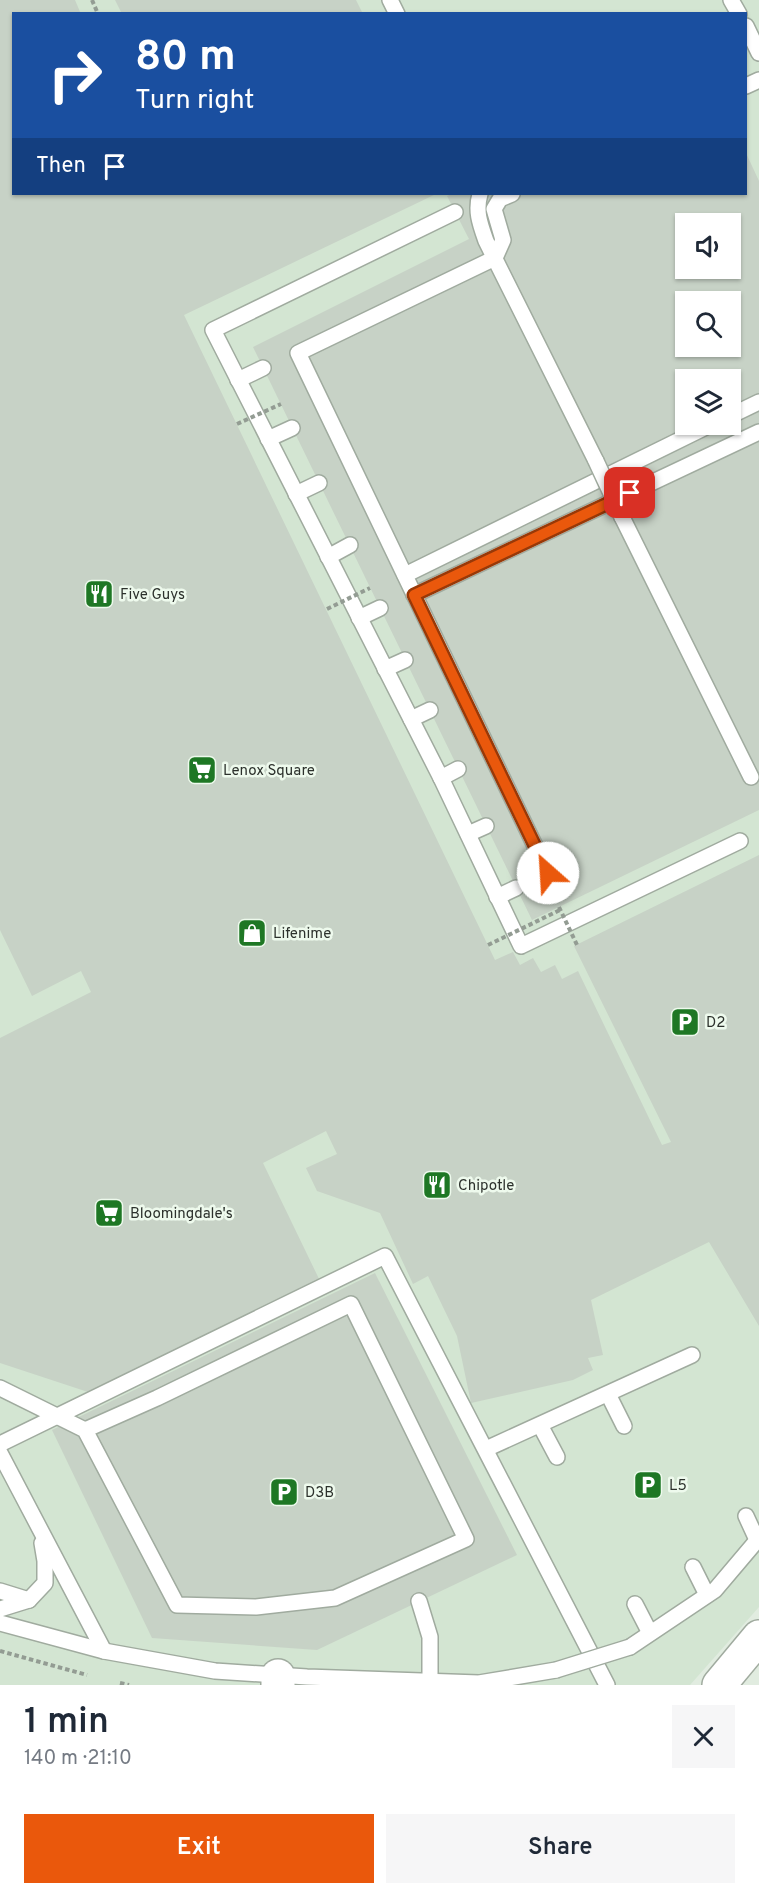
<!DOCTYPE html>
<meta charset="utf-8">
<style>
body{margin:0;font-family:Overpass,sans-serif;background:#f6f6f7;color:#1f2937;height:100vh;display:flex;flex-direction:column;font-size:22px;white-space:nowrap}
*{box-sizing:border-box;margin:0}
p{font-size:20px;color:#747a83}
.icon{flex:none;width:33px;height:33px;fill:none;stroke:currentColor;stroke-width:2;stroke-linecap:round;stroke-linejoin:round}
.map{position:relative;height:1685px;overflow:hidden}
.side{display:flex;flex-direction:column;background:#fff;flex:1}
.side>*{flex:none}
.guide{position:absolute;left:12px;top:12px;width:735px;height:183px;border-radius:0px;box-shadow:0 2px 4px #0004;background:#1a4fa0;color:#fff;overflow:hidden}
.buttons{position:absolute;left:675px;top:213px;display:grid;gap:12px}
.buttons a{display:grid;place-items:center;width:66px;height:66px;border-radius:0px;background:#fff;box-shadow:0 2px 4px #0004;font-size:30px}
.pin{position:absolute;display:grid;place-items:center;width:51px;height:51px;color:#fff;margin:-26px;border-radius:12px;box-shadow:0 3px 9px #0006}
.me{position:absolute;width:66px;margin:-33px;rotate:334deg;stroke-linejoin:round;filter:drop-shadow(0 0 4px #0008)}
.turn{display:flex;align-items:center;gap:21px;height:126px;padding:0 24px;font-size:27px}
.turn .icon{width:78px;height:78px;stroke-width:2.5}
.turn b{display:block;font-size:42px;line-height:51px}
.then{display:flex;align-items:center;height:57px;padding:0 24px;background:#0003;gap:12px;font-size:22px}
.round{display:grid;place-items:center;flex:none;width:63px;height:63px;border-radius:0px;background:#f6f6f7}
.summary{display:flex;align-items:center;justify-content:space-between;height:102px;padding:0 24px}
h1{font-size:36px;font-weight:600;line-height:45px}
.cta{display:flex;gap:12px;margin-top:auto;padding:12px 24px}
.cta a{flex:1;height:69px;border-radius:0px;background:#ea580c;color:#fff;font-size:24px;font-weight:600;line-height:69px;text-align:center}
.cta a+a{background:#f6f6f7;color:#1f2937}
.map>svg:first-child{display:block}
.built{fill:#d3e5d2;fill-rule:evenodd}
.building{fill:#c7d2c6;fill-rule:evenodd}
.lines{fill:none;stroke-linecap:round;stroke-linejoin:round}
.service-casing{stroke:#a0ab9f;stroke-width:18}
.tertiary-casing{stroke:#a0ab9f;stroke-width:36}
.path{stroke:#939c93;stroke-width:4;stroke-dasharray:4.5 3;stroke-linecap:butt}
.service{stroke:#fff;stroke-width:15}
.tertiary{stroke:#fff;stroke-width:33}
.service-bridge-casing{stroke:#a0ab9f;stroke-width:18;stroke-linecap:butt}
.path-bridge{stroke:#939c93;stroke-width:4;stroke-dasharray:4.5 3;stroke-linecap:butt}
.service-bridge{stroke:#fff;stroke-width:15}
.route-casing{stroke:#983908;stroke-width:15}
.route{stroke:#ea580c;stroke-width:10}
.labels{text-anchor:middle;stroke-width:5;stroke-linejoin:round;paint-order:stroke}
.poi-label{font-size:15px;fill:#2c312c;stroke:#eefaed;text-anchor:start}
</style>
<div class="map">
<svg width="759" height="1685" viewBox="0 0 759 1685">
<rect width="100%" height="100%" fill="#e1ece0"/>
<path class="built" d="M0 0H759V1607L690 1685H0ZM14 14H746V194H14ZM686 224H730V268H686ZM686 302H730V346H686ZM686 380H730V424H686Z"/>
<g class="building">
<path d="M0 0H75L81 14H14V194H436L184 315 495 960 513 952 520 965 533 958 541 972 555 965 562 979 578 971 662 1145 671 1142 574 946 759 855V1326L709 1242 591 1300 603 1355 588 1358 593 1370 573 1380 471 1403 457 1336 428 1276 413 1284 380 1213 317 1191 306 1168 337 1154 326 1131 263 1163 321 1283 88 1392 0 1363V1038L91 992 81 971 32 996 0 930Z"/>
<path d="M115 0H356L363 14H122Z"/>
<path d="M746 153 759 181V810L532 920 253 347 469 239 447 196 452 194H746ZM686 224H730V268H686ZM686 302H730V346H686ZM686 380H730V424H686Z"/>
<path d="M375 1273 517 1555 317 1650 152 1638 52 1430Z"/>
</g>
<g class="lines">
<g class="service-casing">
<g id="service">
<path d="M390 0 397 14"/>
<path d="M731 0 739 14"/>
<path d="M746 26 759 53"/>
<path d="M746 86 759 80"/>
<path d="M480 194C475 211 480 224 486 241L596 461"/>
<path d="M512 194 500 199 494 209 503 240 495 258 298 353 548 873"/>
<path d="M455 212 213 330 441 778 521 946 740 841"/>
<path d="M238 380 263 368"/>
<path d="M730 416 759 402"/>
<path d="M268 439 292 428"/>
<path d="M296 494 319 483"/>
<path d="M622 517 751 777"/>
<path d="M328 557 350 545"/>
<path d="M405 575 712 424"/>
<path d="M414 595 759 432"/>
<path d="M359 618 380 608"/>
<path d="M385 669 405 660"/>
<path d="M411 719 430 710"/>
<path d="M441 778 458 769"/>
<path d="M468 834 486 826"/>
<path d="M497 897 516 888"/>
<path d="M0 1388 85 1430 177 1605 256 1607 335 1598 466 1539 351 1304 157 1398 85 1430"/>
<path d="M608 1394 624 1426"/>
<path d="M540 1425 557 1457"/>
<path d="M0 1444 385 1256 607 1685"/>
<path d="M486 1449 692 1355"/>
<path d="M0 1453 104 1651"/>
<path d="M746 1516 757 1540"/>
<path d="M693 1567 707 1595"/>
<path d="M0 1591 29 1600"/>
<path d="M419 1601 430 1637V1681"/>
<path d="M635 1604 650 1633"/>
<path d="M0 1609 29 1600 45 1583V1561L42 1543"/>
<path d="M0 1623 104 1651 215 1671 307 1677 479 1683 556 1670"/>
<path d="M630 1647 715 1590 759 1538"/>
</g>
</g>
<g class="tertiary-casing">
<g id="tertiary">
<path d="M278 1676V1685"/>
<path d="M719 1685 759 1637"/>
</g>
</g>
<g class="path">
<path d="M92 0 98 14"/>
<path d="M0 1651 87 1675"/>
<path d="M120 1683 129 1685"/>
</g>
<use href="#service" class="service"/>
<use href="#tertiary" class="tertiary"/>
<g class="service-bridge-casing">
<g id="service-bridge">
<path d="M596 461 622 517"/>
<path d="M556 1670 630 1647"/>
</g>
</g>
<g class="path-bridge">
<path d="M237 424 281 404"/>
<path d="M327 609 370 588"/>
<path d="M559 907 577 945"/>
<path d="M488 945 560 910"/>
</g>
<use href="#service-bridge" class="service-bridge"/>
</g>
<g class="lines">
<g class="route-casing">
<path id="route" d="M548 873 414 595 630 493"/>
</g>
<use href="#route" class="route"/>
</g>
<defs>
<g id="restaurant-square" transform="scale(1.5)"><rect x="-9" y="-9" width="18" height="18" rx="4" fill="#1e7724" stroke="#eefaed"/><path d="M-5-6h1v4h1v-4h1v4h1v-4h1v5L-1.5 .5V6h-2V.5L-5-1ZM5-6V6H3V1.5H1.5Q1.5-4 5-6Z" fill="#fff"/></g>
<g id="supermarket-square" transform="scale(1.5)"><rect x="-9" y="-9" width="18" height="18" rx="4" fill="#1e7724" stroke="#eefaed"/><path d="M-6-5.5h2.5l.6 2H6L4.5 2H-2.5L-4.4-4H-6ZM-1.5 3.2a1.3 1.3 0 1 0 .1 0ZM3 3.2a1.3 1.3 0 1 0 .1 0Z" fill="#fff"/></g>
<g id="shop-square" transform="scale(1.5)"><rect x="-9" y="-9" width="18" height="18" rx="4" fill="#1e7724" stroke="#eefaed"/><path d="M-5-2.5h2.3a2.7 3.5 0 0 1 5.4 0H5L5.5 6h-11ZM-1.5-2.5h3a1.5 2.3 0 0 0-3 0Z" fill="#fff"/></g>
<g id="parking-square" transform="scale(1.5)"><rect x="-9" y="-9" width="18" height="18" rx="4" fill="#1e7724" stroke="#eefaed"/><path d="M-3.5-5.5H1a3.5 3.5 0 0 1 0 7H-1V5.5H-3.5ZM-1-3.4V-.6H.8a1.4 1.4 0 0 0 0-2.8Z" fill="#fff"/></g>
</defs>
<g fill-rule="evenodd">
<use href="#restaurant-square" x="99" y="594"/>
<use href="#supermarket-square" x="202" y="770"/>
<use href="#shop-square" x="252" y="933"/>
<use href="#parking-square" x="685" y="1022"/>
<use href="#restaurant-square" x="437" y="1185"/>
<use href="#supermarket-square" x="109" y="1213"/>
<use href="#parking-square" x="648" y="1485"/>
<use href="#parking-square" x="284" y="1492"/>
</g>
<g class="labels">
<g class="poi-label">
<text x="120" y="599">Five Guys</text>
<text x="223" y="775">Lenox Square</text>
<text x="273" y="938">Lifenime</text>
<text x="706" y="1027">D2</text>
<text x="458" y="1190">Chipotle</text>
<text x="130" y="1218">Bloomingdale's</text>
<text x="669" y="1490">L5</text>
<text x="305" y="1497">D3B</text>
</g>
</g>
</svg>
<div class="buttons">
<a><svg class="icon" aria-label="sound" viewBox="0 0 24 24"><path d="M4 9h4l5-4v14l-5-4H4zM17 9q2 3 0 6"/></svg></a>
<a><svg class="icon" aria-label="search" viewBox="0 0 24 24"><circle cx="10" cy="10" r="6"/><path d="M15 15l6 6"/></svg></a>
<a><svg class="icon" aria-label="layers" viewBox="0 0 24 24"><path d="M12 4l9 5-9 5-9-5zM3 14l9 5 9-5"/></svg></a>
</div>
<div class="pin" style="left:630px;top:493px;background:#d93025"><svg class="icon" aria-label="arrive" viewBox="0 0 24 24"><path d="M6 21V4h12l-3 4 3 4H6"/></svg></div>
<svg class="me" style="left:548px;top:873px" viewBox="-20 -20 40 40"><circle r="19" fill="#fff"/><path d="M0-13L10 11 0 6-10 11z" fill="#ea580c"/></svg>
<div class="guide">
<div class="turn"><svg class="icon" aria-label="right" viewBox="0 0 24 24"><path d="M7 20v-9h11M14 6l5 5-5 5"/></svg><div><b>80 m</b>Turn right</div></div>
<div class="then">Then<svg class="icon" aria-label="arrive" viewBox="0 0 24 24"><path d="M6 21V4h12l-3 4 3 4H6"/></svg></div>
</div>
</div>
<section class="side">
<div class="summary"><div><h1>1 min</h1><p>140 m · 21:10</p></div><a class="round"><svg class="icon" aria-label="close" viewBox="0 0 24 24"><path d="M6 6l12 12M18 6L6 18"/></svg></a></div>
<div class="cta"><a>Exit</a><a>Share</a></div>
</section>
